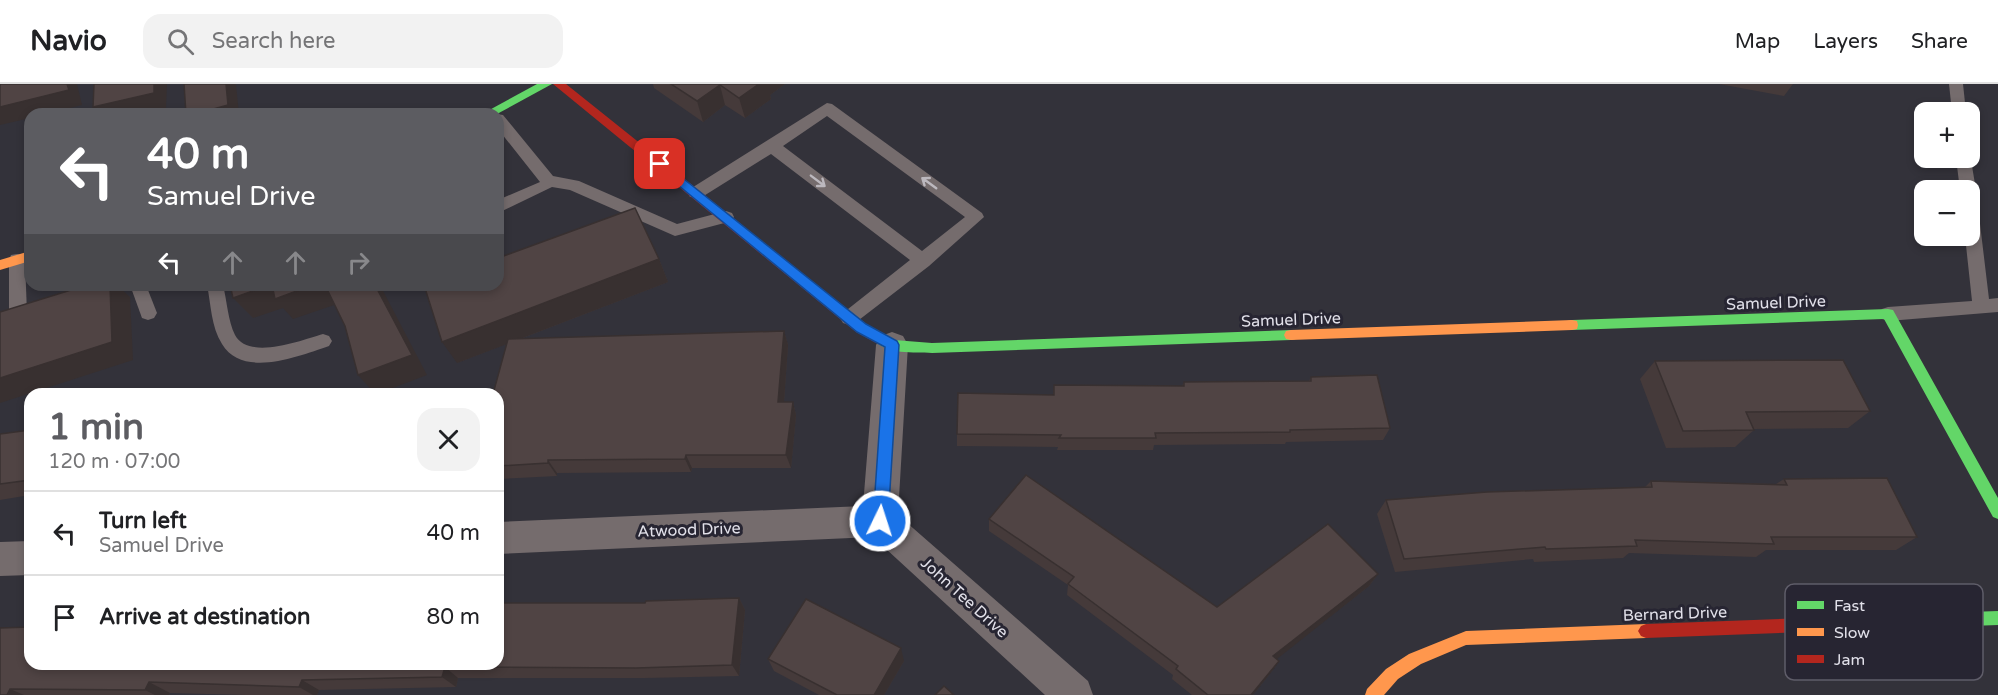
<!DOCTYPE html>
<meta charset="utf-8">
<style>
body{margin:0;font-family:"Varela Round",sans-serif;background:#f2f2f2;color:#202124;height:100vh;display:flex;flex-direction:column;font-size:22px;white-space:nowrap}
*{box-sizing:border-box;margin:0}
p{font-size:20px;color:#757577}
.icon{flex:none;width:33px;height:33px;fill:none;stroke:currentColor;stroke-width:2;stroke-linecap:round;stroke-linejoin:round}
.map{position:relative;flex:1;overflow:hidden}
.side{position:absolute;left:24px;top:304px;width:480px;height:282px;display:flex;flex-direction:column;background:#fff;border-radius:18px;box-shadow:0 3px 9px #0003}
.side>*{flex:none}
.top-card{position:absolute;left:24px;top:24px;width:480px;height:183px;border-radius:18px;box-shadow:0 3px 9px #0003;background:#5c5c61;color:#fff;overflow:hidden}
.controls{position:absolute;left:1914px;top:18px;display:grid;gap:12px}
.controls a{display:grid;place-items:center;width:66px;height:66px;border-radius:12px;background:#fff;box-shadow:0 3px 9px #0003;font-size:30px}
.pin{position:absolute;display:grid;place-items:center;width:51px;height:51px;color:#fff;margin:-26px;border-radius:12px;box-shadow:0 3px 9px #0006}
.me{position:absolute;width:66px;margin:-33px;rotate:4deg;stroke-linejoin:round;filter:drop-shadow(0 0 4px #0008)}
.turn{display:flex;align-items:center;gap:21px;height:126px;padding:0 24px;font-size:27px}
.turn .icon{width:78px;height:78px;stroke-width:2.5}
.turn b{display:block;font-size:42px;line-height:51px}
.lanes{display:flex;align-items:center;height:57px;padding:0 24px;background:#0003;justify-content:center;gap:30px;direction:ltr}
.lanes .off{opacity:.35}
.round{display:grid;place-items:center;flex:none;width:63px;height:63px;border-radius:18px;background:#f2f2f2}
.summary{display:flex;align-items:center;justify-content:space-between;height:102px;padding:0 24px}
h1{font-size:36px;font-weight:800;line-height:45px;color:#5c5c61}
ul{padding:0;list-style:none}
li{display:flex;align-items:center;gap:18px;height:84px;padding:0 24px;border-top:2px solid #e0e0e0}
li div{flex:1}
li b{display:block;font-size:22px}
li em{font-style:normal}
header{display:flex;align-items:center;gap:36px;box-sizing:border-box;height:84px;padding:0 30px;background:#fff;border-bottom:2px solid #e0e0e0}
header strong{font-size:28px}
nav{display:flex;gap:33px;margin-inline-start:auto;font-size:21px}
.search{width:420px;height:54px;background:#f2f2f2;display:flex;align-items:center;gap:15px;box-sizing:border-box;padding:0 21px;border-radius:18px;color:#757577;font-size:22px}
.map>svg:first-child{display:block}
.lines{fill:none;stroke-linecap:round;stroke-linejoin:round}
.lane{fill:#756c6d;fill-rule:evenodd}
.street{fill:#756c6d;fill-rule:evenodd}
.fast{fill:#63d668;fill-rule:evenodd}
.slow{fill:#ff974d;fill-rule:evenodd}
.jam{fill:#b3261e;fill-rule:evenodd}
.wall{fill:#453a3a}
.shaded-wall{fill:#383030}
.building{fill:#504444;stroke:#383030;stroke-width:1.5}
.oneway{stroke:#bcb8be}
.route{fill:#1a73e8;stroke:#114b97;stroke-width:1.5}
.labels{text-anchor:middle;stroke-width:6;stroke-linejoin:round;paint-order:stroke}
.street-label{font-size:16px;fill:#e2e1ea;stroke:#272532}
.key{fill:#272532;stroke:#5f5d69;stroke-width:1.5}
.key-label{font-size:16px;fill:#e2e1ea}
</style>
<header>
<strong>Navio</strong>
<div class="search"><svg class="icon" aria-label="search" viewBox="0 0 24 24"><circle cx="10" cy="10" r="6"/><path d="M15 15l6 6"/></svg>Search here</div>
<nav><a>Map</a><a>Layers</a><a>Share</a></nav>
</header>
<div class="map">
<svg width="1998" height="611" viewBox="0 0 1998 611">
<rect width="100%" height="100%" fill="#33323a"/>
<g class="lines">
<g class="lane">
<path d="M1949 0H1963L1966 28H1952Z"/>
<path d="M827 19 832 20 982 129 984 133 929 182 855 239 849 241 843 239 840 234 843 229 910 176 771 70 702 113H690L688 109 690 105ZM827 32 965 133 922 167 783 62Z"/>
<path d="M497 30 503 31 553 92 579 97 677 140 726 127 732 129 734 133 732 137 675 152 570 106 552 103 498 129V116L540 98 498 45Z"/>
<path d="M1970 70 1976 106 1970 111V106H1960L1956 74H1970Z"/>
<path d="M1970 117 1976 119 1978 123 1989 215 1998 214V228L1888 237 1882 235 1879 230 1882 225 1888 223 1972 217 1965 152H1970Z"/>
<path d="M17 170 23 171 25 176 27 230 24 235 18 237 12 235 9 230V176L11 171Z"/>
<path d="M130 201H146L157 229 154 234 148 236 142 234Z"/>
<path d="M207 201H223C227 217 228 237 235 251 249 277 302 256 323 250L329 252 332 257 329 262C299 272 243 295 222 260 211 243 211 220 207 201Z"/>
</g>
<g class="street">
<path d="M892 248 903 252 908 261 898 431 1088 597 1093 611H1045L873 453 498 470V438L863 422 876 261 881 252Z"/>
<path d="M30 457V491L0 492V458Z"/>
</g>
<g class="fast">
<path d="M537 0H552L497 30H482Z"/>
<path d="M1888 225 1893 226 1998 414V435L1993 433 1884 235 1572 246 1567 245 1566 241 1567 237 1572 236Z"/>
<path d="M1291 246 1296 247 1298 251 1296 255 1291 256 932 269C915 268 885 271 874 255L876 251 881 250 894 256 932 259Z"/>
<path d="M1998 527V541L1858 546 1853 544 1850 539 1853 534 1858 532Z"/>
</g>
<g class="slow">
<path d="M30 167V177L0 186V176Z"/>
<path d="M1572 236 1577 237 1578 241 1577 245 1572 246 1291 256 1286 255 1284 251 1286 247 1291 246Z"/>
<path d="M1646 540 1651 542 1654 547 1651 552 1646 554 1466 561 1421 580 1398 595 1384 611H1365L1367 605 1386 585 1409 570 1466 547Z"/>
</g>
<g class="jam">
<path d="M553 0H566L866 240 886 251 888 255 886 259H876L856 248Z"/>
<path d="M1858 532 1863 534 1866 539 1863 544 1858 546 1646 554 1641 552 1638 547 1641 542 1646 540Z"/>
</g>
</g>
<g class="wall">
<path d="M653 0H785L770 11 771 15 745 34 725 21 703 38 654 4Z"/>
<path d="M1719 0H1793L1784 12Z"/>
<path d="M659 175 668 198 520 255 784 247 788 261 784 318H793L796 331 791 384H692L691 388 557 389V392L498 395V310L506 260 457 279Z"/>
<path d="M1655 277 1870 327 1848 344 1753 345 1754 346 1735 363 1666 364 1640 295Z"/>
<path d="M1311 293 1390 344 1383 356 1286 358 1285 360 1154 361 1153 366H1057L1058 363 957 362V350L1053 311 1054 301 1182 302 1184 298 1309 297Z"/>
<path d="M30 346V411L0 416V350Z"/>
<path d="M1784 395 1917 453 1896 466H1766L1756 473 1629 469 1623 474 1534 478 1533 475 1395 488 1377 430 1386 416 1645 403 1651 397 1776 400Z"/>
<path d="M989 435 1217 523 1378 490 1369 502 1276 575 1279 577 1272 587 1253 611H1192L1172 595 1173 591 1067 511 1068 501 989 447Z"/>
<path d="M739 514 745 526 739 592 645 594H458L456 603 319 606 317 611H245L170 609 169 611H0L30 580 645 519Z"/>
<path d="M768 575 904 577 884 611H819L774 587Z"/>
</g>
<g class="shaded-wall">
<path d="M67 0H77L82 21 46 30H30V34L0 41V23Z"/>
<path d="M154 0H167L166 24 139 30H99L93 23Z"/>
<path d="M226 0H235L236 1 239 30H195Z"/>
<path d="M759 0H785L770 11 771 15 745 34 739 14Z"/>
<path d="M720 1 725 21 703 38 697 17Z"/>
<path d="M659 175 668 198 457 279 442 258Z"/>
<path d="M110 201H117L130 213 133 276 0 319V294Z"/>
<path d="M270 201H326L340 219 293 235 283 224 253 234 233 214Z"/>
<path d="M375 201H380L427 291 377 310H375L358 291Z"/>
<path d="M784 247 788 261 783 331 778 318Z"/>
<path d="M793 318 796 331 791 384 786 371Z"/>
<path d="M686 371 692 384 691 388 685 375Z"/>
<path d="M548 376 557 389V392L548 379Z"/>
<path d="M1378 490 1369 502 1267 583 1273 572Z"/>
<path d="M739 514 745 526 739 592 732 581Z"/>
<path d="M901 564 904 577 884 611H874Z"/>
<path d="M1279 577 1272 587 1253 611H1251Z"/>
<path d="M445 583 458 594 456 603 442 593Z"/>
<path d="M302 596 319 606 317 611H313L299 603Z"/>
<path d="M149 598 170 609 169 611H155L145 606Z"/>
<path d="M10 605 24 611H8Z"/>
</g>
<g class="building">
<path d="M0 0H67L69 6 0 23Z"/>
<path d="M94 0H154V9L93 23Z"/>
<path d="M184 0H226L228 21 195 30H186Z"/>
<path d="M671 0H759L739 14 720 1 697 17Z"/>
<path d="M635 124 659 175 442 258 424 201H498V174Z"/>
<path d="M87 201H110L112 258 0 294V228Z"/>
<path d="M230 201H270L233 214Z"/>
<path d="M272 201H313L275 215Z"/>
<path d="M325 201H375L412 271 358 291 345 242Z"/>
<path d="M784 247 778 318H793L786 371H686L685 375 548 376V379L498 382V310H493L508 255Z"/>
<path d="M1843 276 1870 327 1746 328 1754 346 1683 347 1655 277Z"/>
<path d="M1377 291 1390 344 1290 346V348L1155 349 1156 354H1059L1061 351 957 350 958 309 1054 311V301L1184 302V298L1311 297V293Z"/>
<path d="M30 346V396L0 400V350Z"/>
<path d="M1026 391 1217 523 1328 440 1378 490 1273 572 1279 577 1251 611H1208L1176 585 1178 582 1068 500 1074 493 989 435Z"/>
<path d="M1887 394 1917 453H1771L1774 460 1635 456 1637 462 1546 465 1545 463 1404 475 1386 416 1487 408 1652 403 1651 397 1787 401 1784 395Z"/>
<path d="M739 514 732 581 636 584 445 583 442 593 302 596 299 603 149 598 145 606 10 605 7 611H0V544L30 543V580H498V519H645L646 517Z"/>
<path d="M806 515 901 564 874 611H837L768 575Z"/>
<path d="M944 602 954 611H935Z"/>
</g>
<defs><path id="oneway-shaft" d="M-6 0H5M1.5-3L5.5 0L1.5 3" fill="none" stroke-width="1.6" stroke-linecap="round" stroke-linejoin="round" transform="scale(1.5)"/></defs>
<g class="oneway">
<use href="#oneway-shaft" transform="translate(818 97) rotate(37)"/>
<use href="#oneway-shaft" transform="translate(929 99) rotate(-144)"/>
</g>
<path class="route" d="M660 76 866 240 897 257 899 261 888 437 886 442 880 444 875 442 873 437 885 263 857 248 656 83 654 80Z"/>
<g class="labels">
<g class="street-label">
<text transform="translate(1776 218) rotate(-2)" y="6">Samuel Drive</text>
<text transform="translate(1291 235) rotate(-2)" y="6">Samuel Drive</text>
<text transform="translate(689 445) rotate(-2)" y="6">Atwood Drive</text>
<text transform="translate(965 513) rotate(42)" y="6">John Tee Drive</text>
<text transform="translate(1675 529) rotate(-2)" y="6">Bernard Drive</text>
</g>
</g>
<rect x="1785" y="500" width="198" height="96" rx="9" class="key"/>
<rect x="1797" y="517" width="27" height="8" fill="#63d668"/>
<rect x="1797" y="544" width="27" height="8" fill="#ff974d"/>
<rect x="1797" y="571" width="27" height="8" fill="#b3261e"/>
<g class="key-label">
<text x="1834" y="527">Fast</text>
<text x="1834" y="554">Slow</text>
<text x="1834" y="581">Jam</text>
</g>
</svg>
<div class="controls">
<a>+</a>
<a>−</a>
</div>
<div class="pin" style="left:660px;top:80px;background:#d93025"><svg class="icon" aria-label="arrive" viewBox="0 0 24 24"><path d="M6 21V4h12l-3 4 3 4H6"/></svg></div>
<svg class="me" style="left:880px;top:437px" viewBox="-20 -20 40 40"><circle r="17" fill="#1a73e8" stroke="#fff" stroke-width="3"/><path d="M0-11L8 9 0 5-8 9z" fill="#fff"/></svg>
<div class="top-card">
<div class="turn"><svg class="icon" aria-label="left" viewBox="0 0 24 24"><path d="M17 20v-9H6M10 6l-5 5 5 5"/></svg><div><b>40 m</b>Samuel Drive</div></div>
<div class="lanes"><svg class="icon" aria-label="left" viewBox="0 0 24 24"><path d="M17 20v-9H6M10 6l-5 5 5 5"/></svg><svg class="icon off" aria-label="ahead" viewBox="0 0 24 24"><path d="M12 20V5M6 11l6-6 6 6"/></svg><svg class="icon off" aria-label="ahead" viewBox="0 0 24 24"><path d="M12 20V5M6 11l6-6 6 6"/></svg><svg class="icon off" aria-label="right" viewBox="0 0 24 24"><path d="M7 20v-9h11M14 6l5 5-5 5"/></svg></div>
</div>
<section class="side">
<div class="summary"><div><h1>1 min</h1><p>120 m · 07:00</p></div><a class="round"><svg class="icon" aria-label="close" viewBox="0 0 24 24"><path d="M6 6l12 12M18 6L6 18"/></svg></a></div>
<ul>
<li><svg class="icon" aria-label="left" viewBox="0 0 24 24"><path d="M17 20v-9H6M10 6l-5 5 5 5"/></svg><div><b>Turn left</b><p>Samuel Drive</p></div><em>40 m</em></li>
<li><svg class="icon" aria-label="arrive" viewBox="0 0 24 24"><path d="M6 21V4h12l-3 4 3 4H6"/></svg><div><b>Arrive at destination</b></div><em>80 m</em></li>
</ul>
</section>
</div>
